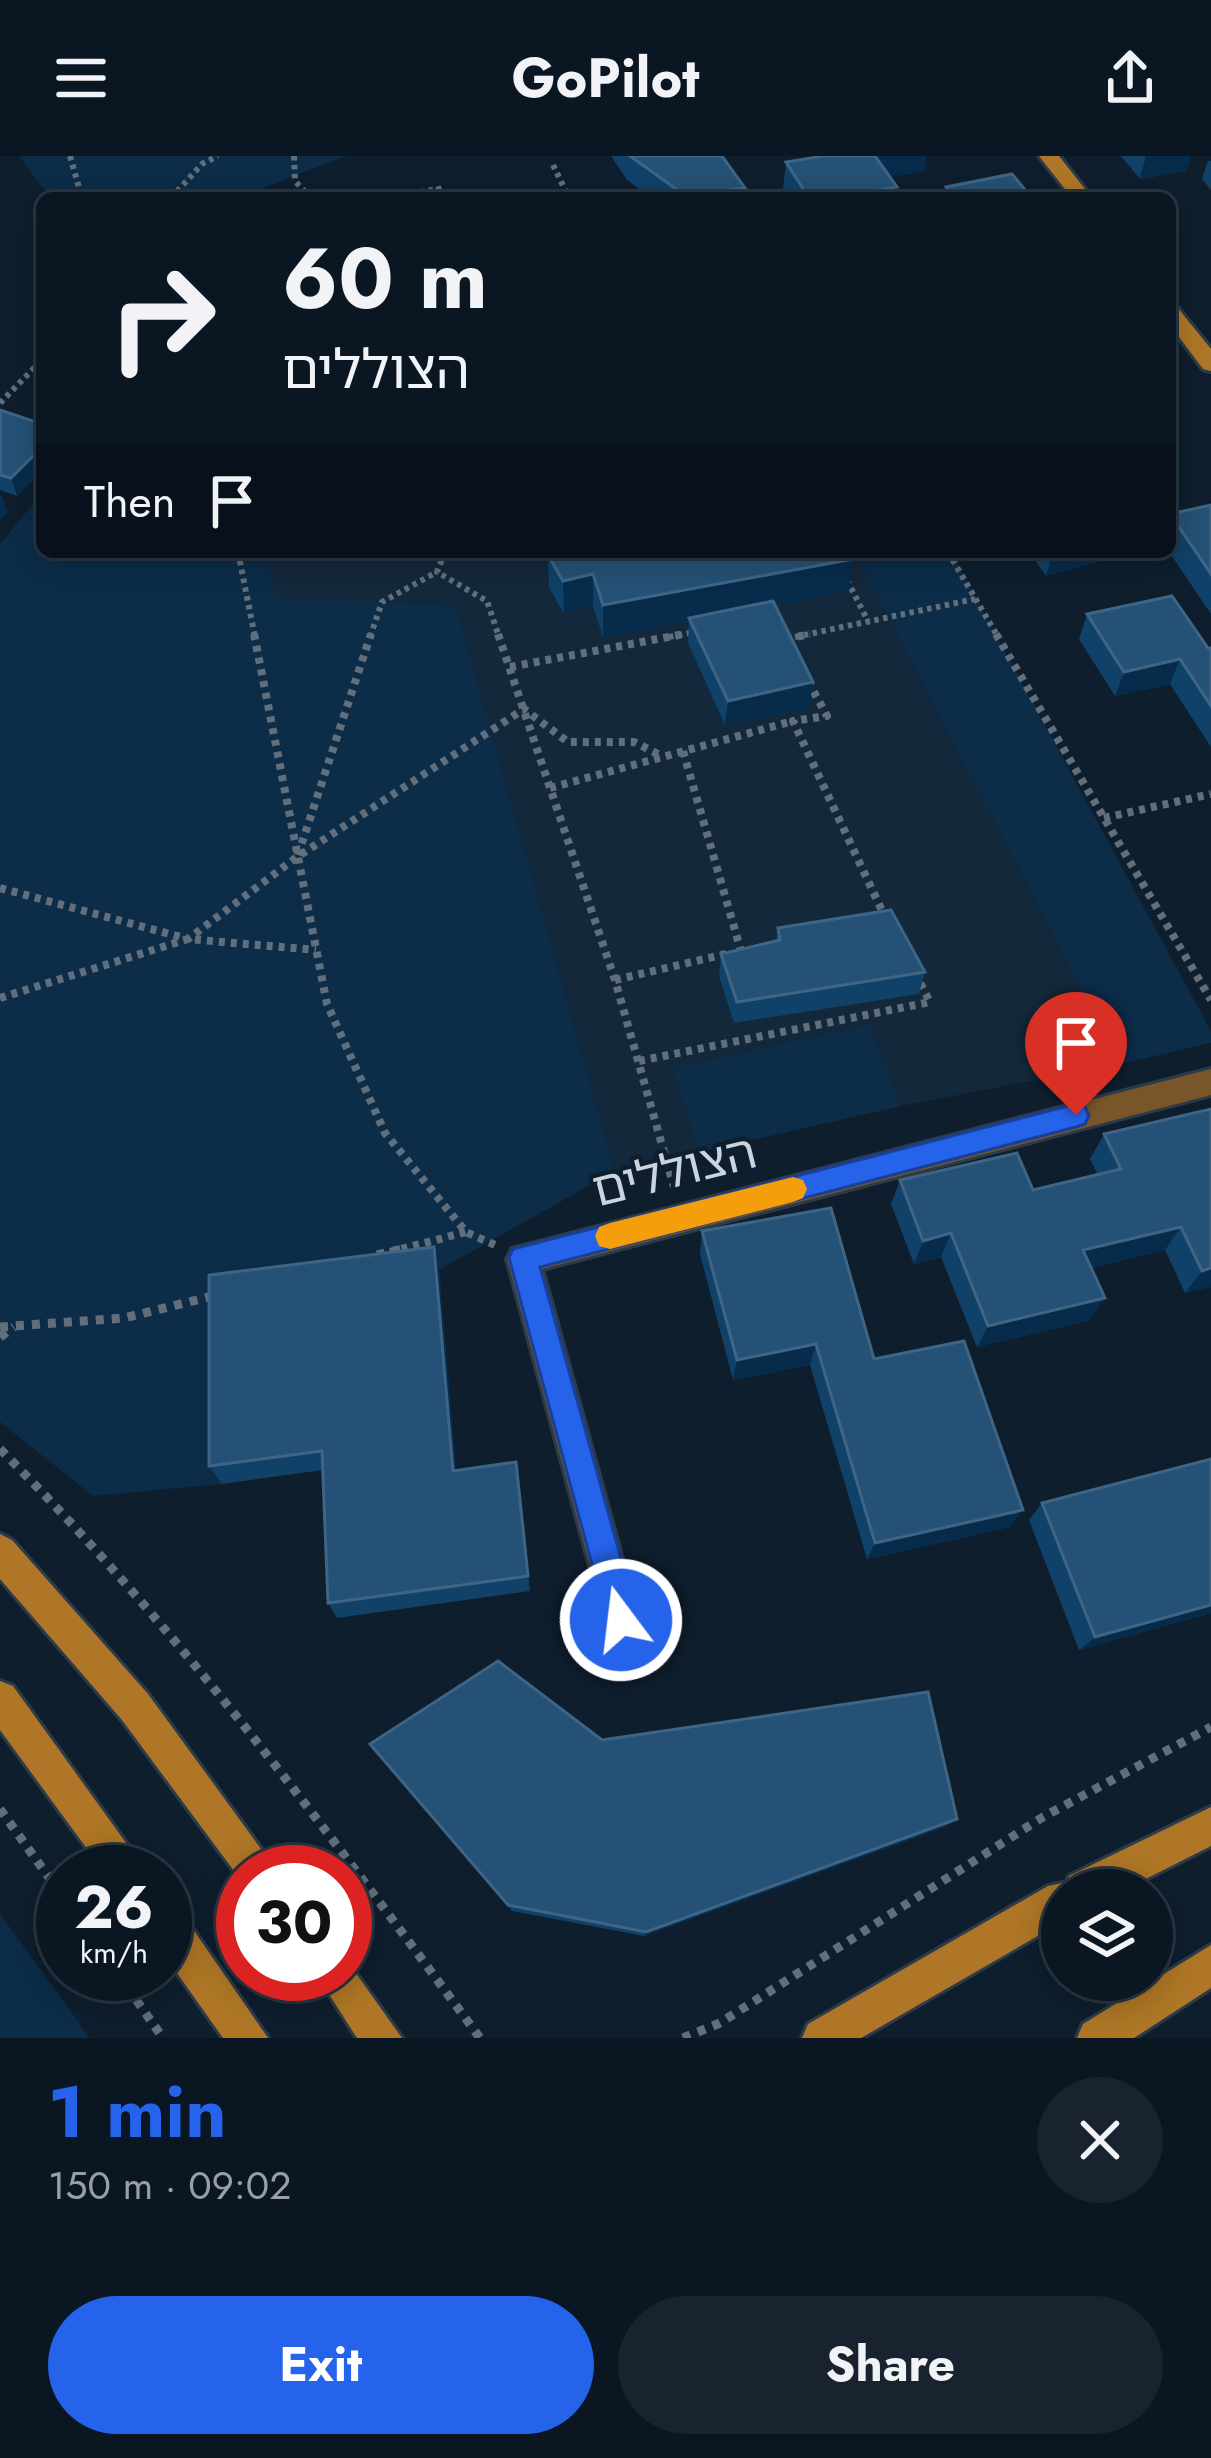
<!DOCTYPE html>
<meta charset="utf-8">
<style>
body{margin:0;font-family:Jost,"Noto Sans Hebrew",sans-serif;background:#18232f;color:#f1f3f6;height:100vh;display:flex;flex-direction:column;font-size:45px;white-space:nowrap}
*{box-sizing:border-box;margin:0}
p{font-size:39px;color:#999fa5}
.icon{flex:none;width:66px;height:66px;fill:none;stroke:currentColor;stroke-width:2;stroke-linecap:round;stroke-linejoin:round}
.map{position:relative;height:1882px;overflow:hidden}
.details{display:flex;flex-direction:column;background:#0a1622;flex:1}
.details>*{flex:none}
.banner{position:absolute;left:36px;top:36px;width:1140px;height:366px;border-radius:18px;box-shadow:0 6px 30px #0003,0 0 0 3px #2a3540;background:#0a1622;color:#f1f3f6;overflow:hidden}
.tools{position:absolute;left:1041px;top:1713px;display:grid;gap:24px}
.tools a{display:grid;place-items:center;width:132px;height:132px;border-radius:50%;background:#0a1622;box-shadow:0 6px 30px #0003,0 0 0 3px #2a3540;font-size:60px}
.speed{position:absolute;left:36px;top:1689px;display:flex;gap:24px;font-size:60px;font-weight:700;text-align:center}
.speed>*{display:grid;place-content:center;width:156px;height:156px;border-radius:50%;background:#0a1622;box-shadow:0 6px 30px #0003,0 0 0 3px #2a3540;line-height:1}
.speed small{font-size:30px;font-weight:400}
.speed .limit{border:18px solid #d22;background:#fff;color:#111}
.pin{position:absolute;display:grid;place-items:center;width:102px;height:102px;color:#fff;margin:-123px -51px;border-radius:50% 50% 50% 0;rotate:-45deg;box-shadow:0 0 12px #0007}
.pin .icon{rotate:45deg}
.me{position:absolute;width:132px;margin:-66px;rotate:345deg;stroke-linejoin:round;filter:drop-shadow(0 0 9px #0008)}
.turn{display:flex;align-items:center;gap:42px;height:252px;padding:0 48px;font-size:54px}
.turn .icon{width:156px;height:156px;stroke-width:2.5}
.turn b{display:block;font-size:84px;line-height:102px}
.then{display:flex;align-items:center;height:114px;padding:0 48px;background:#0003;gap:24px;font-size:45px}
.round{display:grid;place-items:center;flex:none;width:126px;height:126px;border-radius:63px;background:#18232f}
.summary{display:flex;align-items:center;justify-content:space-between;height:204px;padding:0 48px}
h1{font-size:72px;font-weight:700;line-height:90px;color:#2563eb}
.button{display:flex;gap:24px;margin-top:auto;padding:24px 48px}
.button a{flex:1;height:138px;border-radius:72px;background:#2563eb;color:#fff;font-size:48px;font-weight:700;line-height:138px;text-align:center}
.button a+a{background:#18232f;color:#f1f3f6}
header{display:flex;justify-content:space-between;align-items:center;height:156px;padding:0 48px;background:#0a1622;font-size:54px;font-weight:700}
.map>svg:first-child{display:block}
.built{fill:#13283b}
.green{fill:#0c2c48}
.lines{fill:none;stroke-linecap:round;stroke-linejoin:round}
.street-casing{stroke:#2c3b49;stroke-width:6}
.secondary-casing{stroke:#2c3b49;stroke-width:6}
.path-far2{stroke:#616e7b;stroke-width:6;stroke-dasharray:4.5 4.5;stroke-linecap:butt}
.path-far1{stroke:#616e7b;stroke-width:8;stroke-dasharray:6 6;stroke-linecap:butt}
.path{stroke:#616e7b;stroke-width:9;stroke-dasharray:8 8;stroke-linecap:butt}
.street{fill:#795629;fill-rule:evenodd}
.secondary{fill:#ae7626;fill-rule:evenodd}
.wall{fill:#104168}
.shaded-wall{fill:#072c4b}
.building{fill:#245175;stroke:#3e6585;stroke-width:3}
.route{fill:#2563eb;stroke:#184099;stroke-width:3}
.slow{fill:#f59e0b}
.labels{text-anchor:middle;stroke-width:9;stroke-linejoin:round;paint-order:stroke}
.street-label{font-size:48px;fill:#cad4df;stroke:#0e1e2d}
</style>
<header><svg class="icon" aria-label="menu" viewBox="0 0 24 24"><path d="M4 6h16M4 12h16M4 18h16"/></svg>GoPilot<svg class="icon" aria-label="share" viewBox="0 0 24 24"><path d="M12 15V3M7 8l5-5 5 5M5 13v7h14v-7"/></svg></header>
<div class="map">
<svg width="1211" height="1882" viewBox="0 0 1211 1882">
<rect width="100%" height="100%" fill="#0e1e2d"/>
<path class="built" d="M262 396H854L1120 908 901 950 615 1015 456 449 278 443Z"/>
<g class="green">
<path d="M19 0H346L238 42H50Z"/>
<path d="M42 337V396H307L266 404 278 442 456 449 615 1015 439 1114 220 1141 222 1328 93 1340 0 1266V388Z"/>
<path d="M854 396H951L1211 875V887L1120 908Z"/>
<path d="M869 869 901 950 699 996 672 912Z"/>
<path d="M0 1758 90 1882H0Z"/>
</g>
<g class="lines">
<g class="street-casing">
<path id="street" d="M1211 913V939L542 1113 639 1464 634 1477 621 1482 608 1477 507 1103 512 1093Z"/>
</g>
<g class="secondary-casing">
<g id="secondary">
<path d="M1039 0H1059L1092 42H1072Z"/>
<path d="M1170 149 1177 151 1211 193V215L1203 213 1170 169Z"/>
<path d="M0 1378 12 1384 148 1538 278 1716H243V1727L122 1564 0 1423Z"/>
<path d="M0 1525 13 1530 147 1716H104L0 1574Z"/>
<path d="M1211 1651V1690L1124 1734H1062V1766L861 1882H802L808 1868 1048 1730 1067 1726 1069 1720Z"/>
<path d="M165 1747 179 1753 268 1882H223L165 1800Z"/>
<path d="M1211 1789V1832L1134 1882H1077L1083 1868Z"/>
<path d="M345 1802 402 1882H357L316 1818H345Z"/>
</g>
</g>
<g class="path-far2">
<path d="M70 0 82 42"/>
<path d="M294 0 295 25 311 42"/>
<path d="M553 9 569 42"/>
<path d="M171 42 202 8 218 0"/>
<path d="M384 42 439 33 437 29"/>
<path d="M0 247 42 204"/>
<path d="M238 396 255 481"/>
<path d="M445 396 437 416 487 445 499 481"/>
<path d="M948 396 998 481"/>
<path d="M847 424 868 465"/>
<path d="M370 481 382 446 437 416"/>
<path d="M669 481 695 476"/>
<path d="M795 481 975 443"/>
</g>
<g class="path-far1">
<path d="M254 478 327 848 385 977 466 1076 495 1089"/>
<path d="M498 478 615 824 674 1031"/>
<path d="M996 478 1211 844"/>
<path d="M786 483 810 478"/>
<path d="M510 511 684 478"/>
<path d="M808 525 827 560 793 565 885 761"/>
<path d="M683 595 741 795"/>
<path d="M550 632 793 565"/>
<path d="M1104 662 1211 638"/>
<path d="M298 699 371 478"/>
<path d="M0 732 188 783 297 701 524 553 568 586H634L662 600"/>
<path d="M615 824 730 797"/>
<path d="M0 842 188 783 316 794"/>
<path d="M639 905 930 846 917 821"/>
<path d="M390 1096 466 1076"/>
</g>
<g class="path">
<path d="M377 1099 402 1093"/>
<path d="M0 1171 124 1162 217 1139"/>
<path d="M0 1181 14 1171"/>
<path d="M0 1293C180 1474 329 1677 480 1882"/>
<path d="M0 1653 63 1741"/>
<path d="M118 1818 163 1882"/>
<path d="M683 1882 720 1867 1043 1661 1211 1571"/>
</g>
<use href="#street" class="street"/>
<use href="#secondary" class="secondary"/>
</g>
<g class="wall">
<path d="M611 0H722L744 42H651L627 24Z"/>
<path d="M823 0H926L924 15 890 21 897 31 896 42H789L783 33 786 6Z"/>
<path d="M1121 0H1191L1186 15 1140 23Z"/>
<path d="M1208 5H1211V34L1202 23Z"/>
<path d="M946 31 1032 42H943Z"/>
<path d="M0 254 17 340 0 334Z"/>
<path d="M1211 349V458L1169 396 1170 357Z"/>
<path d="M1029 396H1120L1118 400 1046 420Z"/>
<path d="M548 399 849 435 775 449 813 526 809 551 725 569 688 487 689 465 603 481 593 450 564 458 549 431Z"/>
<path d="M1087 458 1211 492V591L1170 528 1115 540 1079 483Z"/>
<path d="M778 772 925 816 919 838 734 867 719 820 721 798 776 785Z"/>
<path d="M1211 953V1131L1185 1137 1165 1094 1091 1112 1090 1164 977 1191 941 1101 914 1108 891 1048 900 1024 1033 1034 1098 1019 1090 1003 1104 978Z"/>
<path d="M702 1075 874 1203 1010 1371 867 1403 810 1209 733 1224 700 1098Z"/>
<path d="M434 1091 439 1114 456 1314 519 1324 530 1435 337 1462 328 1447 323 1314 222 1328 209 1310Z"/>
<path d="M1042 1347 1211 1457 1079 1494 1029 1364Z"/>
<path d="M602 1584 945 1671 644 1780 512 1755 378 1599Z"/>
</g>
<g class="shaded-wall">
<path d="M874 0H926L924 15 871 25Z"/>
<path d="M1146 0H1191L1186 15 1140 23Z"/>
<path d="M897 31 896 42H836Z"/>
<path d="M745 32 744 42H686V40Z"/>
<path d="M42 291V315L17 340 11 322Z"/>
<path d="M1 338 8 356 0 364V339Z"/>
<path d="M1053 396H1120L1118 400 1046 420Z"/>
<path d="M854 403 849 435 603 481V449Z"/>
<path d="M593 418V450L564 458 563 425Z"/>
<path d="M1180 503 1170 528 1115 540 1124 516Z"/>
<path d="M813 526 809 551 725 569 728 545Z"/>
<path d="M1181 1071 1165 1094 1070 1117 1083 1094Z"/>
<path d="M951 1077 941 1101 914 1108 923 1085Z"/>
<path d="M434 1091 439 1114 458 1332 453 1315Z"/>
<path d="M1211 1112V1131L1185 1137 1202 1115Z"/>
<path d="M1105 1142 1090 1164 977 1191 988 1170Z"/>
<path d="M816 1188 810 1209 733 1224 737 1204Z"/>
<path d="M1023 1354 1010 1371 867 1403 875 1387Z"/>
<path d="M1211 1449V1457L1079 1494 1095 1481Z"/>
<path d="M957 1663 945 1671 644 1780 646 1776Z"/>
</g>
<g class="building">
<path d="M630 0H722L745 32 686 40Z"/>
<path d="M823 0H875L897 31 836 42H809L786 6Z"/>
<path d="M1012 18 1032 42H955L946 31Z"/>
<path d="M0 254 42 268V291L11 322 0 319Z"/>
<path d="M1211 349V418L1170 358Z"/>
<path d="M562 396H850L854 403 603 449 593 418 563 425 548 399Z"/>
<path d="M1172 440 1208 492H1211V550L1180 503 1124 516 1087 458Z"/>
<path d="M773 445 813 526 728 545 689 462Z"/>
<path d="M891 754 925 816 737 846 721 798 780 784 778 772Z"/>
<path d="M1211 953V1112L1202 1115 1181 1071 1083 1094 1105 1142 988 1170 951 1077 923 1085 900 1024 1017 997 1033 1034 1121 1013 1104 978Z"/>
<path d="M831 1052 874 1203 964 1185 1023 1354 875 1387 816 1188 737 1204 702 1075Z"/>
<path d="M434 1091 453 1315 516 1306 528 1420 328 1447 322 1295 209 1310V1119Z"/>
<path d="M1211 1303V1449L1095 1481 1042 1347Z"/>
<path d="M498 1505 602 1584 928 1536 957 1663 646 1776 508 1749 370 1588Z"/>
</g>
<path class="route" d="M1076 948 1085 951 1089 959 1085 968 1076 971 540 1111 638 1464 633 1475 621 1480 610 1475 509 1102 513 1093Z"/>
<path class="slow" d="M793 1021 803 1024 807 1033 803 1042 793 1046 610 1093 599 1090 595 1080 599 1071 610 1067Z"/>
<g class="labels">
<g class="street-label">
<text transform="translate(674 1014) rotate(-14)" y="17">הצוללים</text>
</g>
</g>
</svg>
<div class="tools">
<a><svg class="icon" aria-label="layers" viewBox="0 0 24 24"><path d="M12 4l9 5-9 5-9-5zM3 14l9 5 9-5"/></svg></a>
</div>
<div class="speed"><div>26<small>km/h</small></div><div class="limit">30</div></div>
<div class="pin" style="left:1076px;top:959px;background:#d93025"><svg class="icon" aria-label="arrive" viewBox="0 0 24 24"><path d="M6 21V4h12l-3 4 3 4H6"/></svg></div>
<svg class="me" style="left:621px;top:1464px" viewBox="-20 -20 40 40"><circle r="17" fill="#2563eb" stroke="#fff" stroke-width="3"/><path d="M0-11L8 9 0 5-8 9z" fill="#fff"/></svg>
<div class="banner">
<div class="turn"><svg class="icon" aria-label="right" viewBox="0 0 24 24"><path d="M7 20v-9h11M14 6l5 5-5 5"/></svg><div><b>60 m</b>הצוללים</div></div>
<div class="then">Then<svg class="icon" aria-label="arrive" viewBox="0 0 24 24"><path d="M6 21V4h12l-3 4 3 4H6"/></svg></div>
</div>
</div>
<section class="details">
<div class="summary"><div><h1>1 min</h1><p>150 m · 09:02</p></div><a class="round"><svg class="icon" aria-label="close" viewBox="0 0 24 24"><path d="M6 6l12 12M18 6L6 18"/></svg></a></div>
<div class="button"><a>Exit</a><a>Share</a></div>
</section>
